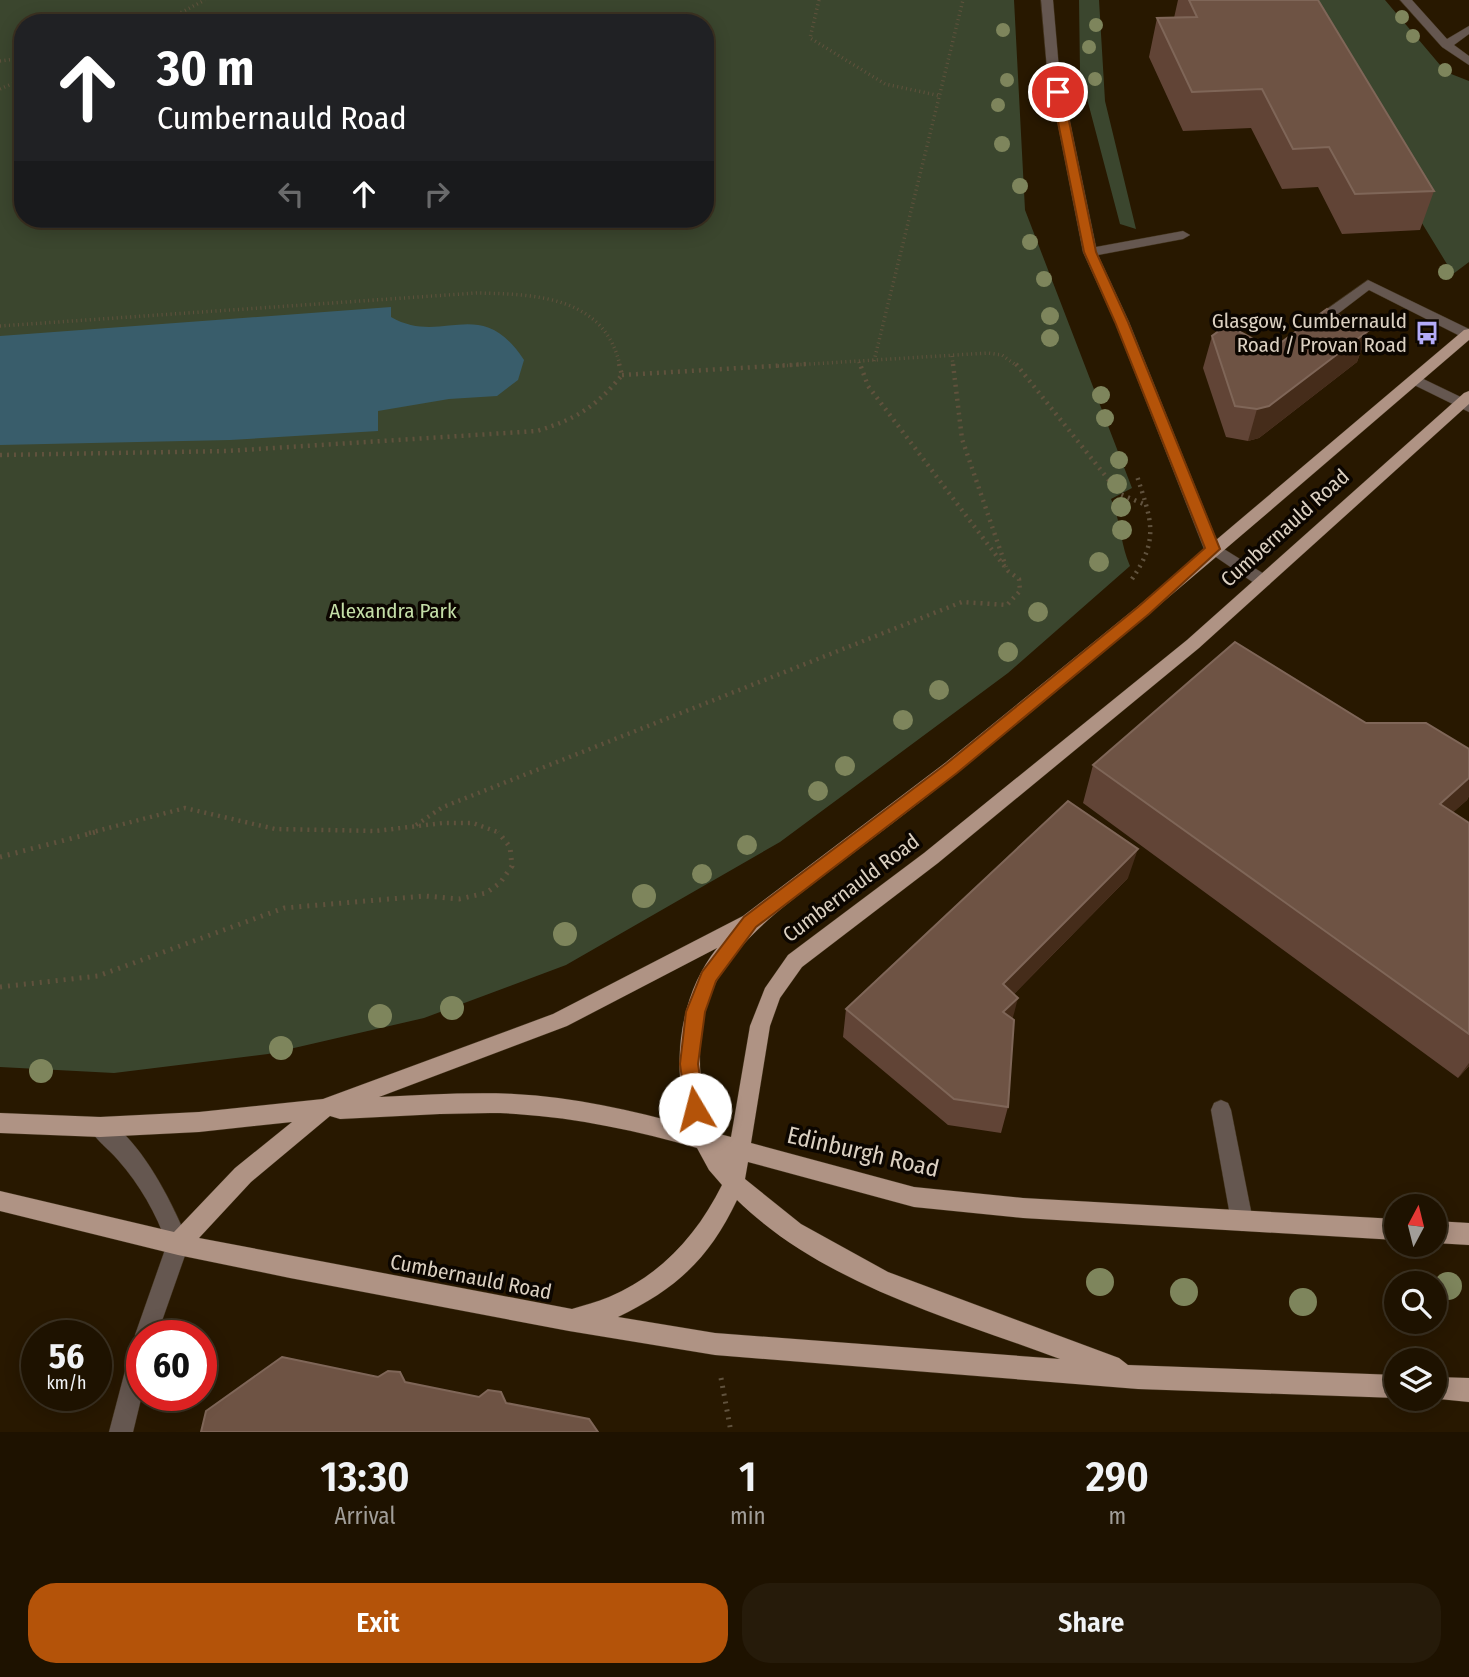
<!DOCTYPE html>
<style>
body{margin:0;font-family:"Fira Sans Condensed",sans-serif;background:#261b0a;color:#f1f3f6;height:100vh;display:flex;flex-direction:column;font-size:26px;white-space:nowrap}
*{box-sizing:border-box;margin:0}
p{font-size:23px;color:#a19e99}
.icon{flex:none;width:38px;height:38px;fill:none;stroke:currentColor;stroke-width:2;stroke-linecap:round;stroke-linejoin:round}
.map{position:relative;height:1432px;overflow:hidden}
.drawer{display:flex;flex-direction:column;background:#1e1200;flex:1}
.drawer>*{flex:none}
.top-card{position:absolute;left:14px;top:14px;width:700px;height:214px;border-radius:28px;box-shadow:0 4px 18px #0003,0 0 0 2px #3c3222;background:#202124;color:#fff;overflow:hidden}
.needle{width:46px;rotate:7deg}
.tools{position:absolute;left:1384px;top:1194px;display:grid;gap:14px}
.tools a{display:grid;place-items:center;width:63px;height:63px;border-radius:50%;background:#1e1200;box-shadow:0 4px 18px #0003,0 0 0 2px #3c3222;font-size:35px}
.speed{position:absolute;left:21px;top:1320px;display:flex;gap:14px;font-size:35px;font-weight:700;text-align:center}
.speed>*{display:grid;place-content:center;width:91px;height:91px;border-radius:50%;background:#1e1200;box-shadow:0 4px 18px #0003,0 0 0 2px #3c3222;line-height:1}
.speed small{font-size:18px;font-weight:400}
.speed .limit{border:10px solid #d22;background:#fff;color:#111}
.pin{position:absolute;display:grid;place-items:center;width:60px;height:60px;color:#fff;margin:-30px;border:4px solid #fff;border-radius:50%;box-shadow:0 2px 7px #0007}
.me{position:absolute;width:77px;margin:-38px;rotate:352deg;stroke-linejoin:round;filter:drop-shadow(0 0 5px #0008)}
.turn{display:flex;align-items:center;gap:24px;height:147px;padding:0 28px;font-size:32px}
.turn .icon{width:91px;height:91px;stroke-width:2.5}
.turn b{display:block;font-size:49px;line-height:60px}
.lanes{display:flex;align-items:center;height:66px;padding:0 28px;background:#0003;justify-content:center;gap:35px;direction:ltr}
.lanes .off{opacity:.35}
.eta{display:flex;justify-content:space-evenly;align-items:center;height:119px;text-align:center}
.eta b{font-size:42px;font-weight:600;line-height:49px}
.cta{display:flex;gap:14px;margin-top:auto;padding:14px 28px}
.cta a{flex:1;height:80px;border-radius:28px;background:#b45309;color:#fff;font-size:28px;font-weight:600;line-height:80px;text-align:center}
.cta a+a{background:#261b0a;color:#f1f3f6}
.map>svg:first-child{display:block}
.green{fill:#3b462e;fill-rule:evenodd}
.water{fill:#395d6b}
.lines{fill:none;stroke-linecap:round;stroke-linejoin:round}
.minor-casing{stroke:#41321b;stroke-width:1}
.major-casing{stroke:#41321b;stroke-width:1}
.path-far2{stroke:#60523d;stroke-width:3.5;stroke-dasharray:1 3.5;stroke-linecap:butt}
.path-far1{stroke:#60523d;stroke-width:4.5;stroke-dasharray:2 5;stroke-linecap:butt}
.path{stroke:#60523d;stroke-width:5;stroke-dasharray:2 6;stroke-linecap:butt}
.minor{fill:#655750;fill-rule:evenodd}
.major{fill:#af9384;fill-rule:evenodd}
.tree{fill:#7e855c}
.wall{fill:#614436}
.shaded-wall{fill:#452c1a}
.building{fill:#6e5344;stroke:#7f6658;stroke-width:2}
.route{fill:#b45309;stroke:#753606;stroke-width:2}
.labels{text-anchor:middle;stroke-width:7;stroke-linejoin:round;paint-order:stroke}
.poi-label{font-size:21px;fill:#dbd0c1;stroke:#0c0600;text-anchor:end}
.street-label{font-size:21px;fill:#dbd0c1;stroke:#0c0600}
.park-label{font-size:21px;fill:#c4dea7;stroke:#0c0600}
.near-street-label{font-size:24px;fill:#dbd0c1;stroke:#0c0600}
</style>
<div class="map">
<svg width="1469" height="1432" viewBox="0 0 1469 1432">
<rect width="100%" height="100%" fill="#281800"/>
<g class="green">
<path d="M0 0H1014L1025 210 1132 488 1111 499C1121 521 1120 543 1130 566L1008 673 780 842 566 965 424 1018 268 1054 114 1073 0 1067ZM23 23H705V219H23Z"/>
<path d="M1079 0H1099L1105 101 1136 229 1120 224 1080 72Z"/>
<path d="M1286 0H1385L1446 72 1469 81V262L1453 274Z"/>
</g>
<path class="water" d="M391 307V317C443 347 480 293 524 360L518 380 497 396 449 399 378 411V431L230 440 0 445V336Z"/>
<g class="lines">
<g class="minor-casing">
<g id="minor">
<path d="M1041 0H1053L1059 69 1096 247 1183 231 1190 235 1183 239 1098 255 1129 322 1219 546 1269 577 1271 581 1269 585H1257L1204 549 1115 322 1083 252 1047 69Z"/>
<path d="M1400 0H1412L1447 39 1469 26V34L1454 45 1469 56V65L1442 47Z"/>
<path d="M1368 280 1469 329V338L1462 337 1369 290 1327 322H1317V316Z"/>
<path d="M1415 375 1469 401V412L1410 383 1408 380Z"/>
<path d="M1221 1100 1228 1103 1231 1110 1253 1221 1250 1228 1242 1231 1234 1228 1231 1221 1211 1110 1214 1103Z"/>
<path d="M100 1117C138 1132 175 1207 189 1244L157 1335H142V1395L133 1432H109L130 1352 138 1342 135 1335 167 1244C156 1213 140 1185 118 1160 109 1149 95 1140 89 1127L93 1120Z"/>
</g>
</g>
<g class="major-casing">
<g id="major">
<path d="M1469 329V340C1300 485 1132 631 959 771 916 806 871 839 827 873 787 904 747 932 720 975 693 1019 696 1085 712 1132L731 1137 750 1026 765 988 788 955 924 853 1187 640 1464 393 1469 391V404L1199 648 938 863 802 967 780 998 770 1026 751 1143 914 1187 1023 1198 1396 1219V1240L1023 1218 914 1207 748 1162 745 1179 801 1224 888 1272 1119 1358 1128 1365 1396 1375 1397 1398 1138 1389 715 1355 569 1331 290 1278 178 1255 0 1211V1191L174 1232 235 1168 292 1122 199 1132 100 1137 0 1133V1113L100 1117 199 1112 323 1099 553 1014 743 916 945 763 1137 607 1464 330ZM717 948C678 997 671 1068 689 1126 632 1110 573 1097 514 1094 469 1092 424 1095 379 1097L567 1026ZM440 1114C465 1114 491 1112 516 1114 578 1118 638 1131 697 1148L709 1170 722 1185C697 1235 661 1275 609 1297 597 1302 584 1305 572 1309L199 1238 251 1182 330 1116 340 1119ZM737 1200C823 1284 950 1318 1060 1359L715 1333 618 1317C676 1289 709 1259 737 1200Z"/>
<path d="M1435 1221 1469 1223V1245L1435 1243Z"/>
<path d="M1435 1377 1469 1378V1402L1429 1398H1435Z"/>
</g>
</g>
<g class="path-far2">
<path d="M819 0 810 38 885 84 941 96"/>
<path d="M161 23 205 0"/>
<path d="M0 61 23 58"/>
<path d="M0 89 23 79"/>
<path d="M0 326 476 293C535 294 605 296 620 366"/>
<path d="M952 356 953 366"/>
<path d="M874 361 963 0"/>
<path d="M859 362 860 366"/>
<path d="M778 366 988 353 1002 355 1017 366"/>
</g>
<g class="path-far1">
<path d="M953 364 962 439 1006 567"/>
<path d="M1016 364 1120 494 1146 505"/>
<path d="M622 375 807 364"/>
<path d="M0 455 227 451 537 431C576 419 596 407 622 375L619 364"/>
<path d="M1132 579C1160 538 1151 520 1137 476"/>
<path d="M416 825 443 807 962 602 1007 605 1020 591 1019 579 1008 571 868 386 860 364"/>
<path d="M89 833 185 808 275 829 376 831 443 823H473L500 833"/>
</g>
<g class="path">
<path d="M0 857 96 832"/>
<path d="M0 987 98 976 284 908 425 896 459 899 486 893 500 883 512 866 510 847 498 832"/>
<path d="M721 1378 731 1432"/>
</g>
<use href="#minor" class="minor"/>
<use href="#major" class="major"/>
</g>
<g class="tree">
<circle cx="1402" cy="17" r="7"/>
<circle cx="1096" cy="25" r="7"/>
<circle cx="1003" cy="30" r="7"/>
<circle cx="1413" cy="36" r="7"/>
<circle cx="1089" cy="47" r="7"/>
<circle cx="1445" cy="70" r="7"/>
<circle cx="1095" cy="79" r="7"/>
<circle cx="1007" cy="80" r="7"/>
<circle cx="998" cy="105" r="7"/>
<circle cx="1002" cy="144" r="8"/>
<circle cx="1020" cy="186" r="8"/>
<circle cx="1030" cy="242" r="8"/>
<circle cx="1446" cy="272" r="8"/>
<circle cx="1044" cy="279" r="8"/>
<circle cx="1050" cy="316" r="9"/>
<circle cx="1050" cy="338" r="9"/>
<circle cx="1101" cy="395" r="9"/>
<circle cx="1105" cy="418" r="9"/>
<circle cx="1119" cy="460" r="9"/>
<circle cx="1117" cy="484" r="10"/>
<circle cx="1121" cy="507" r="10"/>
<circle cx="1122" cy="530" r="10"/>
<circle cx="1099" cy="562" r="10"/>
<circle cx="1038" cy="612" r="10"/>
<circle cx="1008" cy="652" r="10"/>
<circle cx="939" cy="690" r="10"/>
<circle cx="903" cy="720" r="10"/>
<circle cx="845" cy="766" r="10"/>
<circle cx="818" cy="791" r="10"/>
<circle cx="747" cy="845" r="10"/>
<circle cx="702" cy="874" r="10"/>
<circle cx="644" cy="896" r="12"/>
<circle cx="565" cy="934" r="12"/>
<circle cx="452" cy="1008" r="12"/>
<circle cx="380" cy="1016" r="12"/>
<circle cx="281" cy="1048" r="12"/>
<circle cx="41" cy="1071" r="12"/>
<circle cx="1100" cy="1282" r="14"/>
<circle cx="1448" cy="1286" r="14"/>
<circle cx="1184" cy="1292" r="14"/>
<circle cx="1303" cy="1302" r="14"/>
</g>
<g class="wall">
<path d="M1178 0H1318L1434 191 1420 230 1342 234 1318 187 1282 189 1251 128 1183 131 1149 57 1157 18H1174Z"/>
<path d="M1368 331 1357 362 1259 438 1248 441 1226 437 1203 368 1212 336 1272 349Z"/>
<path d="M1366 723 1469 749V796L1467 800 1453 812 1469 823V1066L1458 1078 1083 803 1093 765Z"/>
<path d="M1128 878 1014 994 1008 1107 1001 1133 948 1125 843 1037 846 1009Z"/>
</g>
<g class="shaded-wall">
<path d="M1368 331 1357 362 1259 438 1248 441 1257 409Z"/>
<path d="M1469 778V796L1467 800 1420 842 1440 804Z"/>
<path d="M1138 849 1128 878 996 1012 1003 984Z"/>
<path d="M1018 998 1011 1025 1003 1012Z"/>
<path d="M1469 1063V1066L1458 1078Z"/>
</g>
<g class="building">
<path d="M1189 0H1318L1434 191 1355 194 1329 147 1293 149 1262 89 1192 92 1157 18 1197 17Z"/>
<path d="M1327 309 1368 331 1269 406 1257 409 1235 406 1212 336 1227 325 1272 349Z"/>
<path d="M1235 642 1366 723H1426L1469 749V778L1440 804 1469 823V1034L1093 765Z"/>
<path d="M1068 801 1138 849 1003 984 1018 998 1003 1012 1014 1020 1008 1107 954 1099 846 1009Z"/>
<path d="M282 1357 378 1377 388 1371 400 1372 405 1382 479 1397 488 1390 501 1392 506 1403 589 1419 598 1432H201L206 1411Z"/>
</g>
<path class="route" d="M1058 89 1063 92 1096 252 1128 322 1220 549 1149 614 957 773 756 927 716 981 705 1012 698 1064 705 1109 702 1115 695 1118 689 1115 686 1109 680 1064 686 1012 702 972 744 917 946 764 1138 607 1205 548 1115 322 1084 252 1052 92Z"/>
<defs>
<g id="bus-bare" transform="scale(1.89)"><path d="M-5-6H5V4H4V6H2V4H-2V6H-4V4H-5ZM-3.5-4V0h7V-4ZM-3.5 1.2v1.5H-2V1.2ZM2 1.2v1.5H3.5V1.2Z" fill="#b4acf9" stroke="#0c0600" stroke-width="2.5" paint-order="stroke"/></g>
</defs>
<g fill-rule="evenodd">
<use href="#bus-bare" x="1427" y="333"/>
</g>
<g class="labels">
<g class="poi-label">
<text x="1407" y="328">Glasgow, Cumbernauld<tspan x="1407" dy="24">Road / Provan Road</tspan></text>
</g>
<g class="street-label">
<text transform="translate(1285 528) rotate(-42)" y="7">Cumbernauld Road</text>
<text transform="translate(851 888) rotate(-37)" y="7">Cumbernauld Road</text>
<text transform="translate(471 1277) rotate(11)" y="7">Cumbernauld Road</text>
</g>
<g class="park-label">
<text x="393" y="618">Alexandra Park</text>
</g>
<g class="near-street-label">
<text transform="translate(863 1152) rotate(13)" y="8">Edinburgh Road</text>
</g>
</g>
</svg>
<div class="tools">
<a><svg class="needle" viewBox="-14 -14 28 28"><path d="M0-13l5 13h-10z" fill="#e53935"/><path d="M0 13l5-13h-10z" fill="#a19e99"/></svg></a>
<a><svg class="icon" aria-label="search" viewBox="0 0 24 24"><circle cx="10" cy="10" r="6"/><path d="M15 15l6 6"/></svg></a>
<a><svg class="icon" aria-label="layers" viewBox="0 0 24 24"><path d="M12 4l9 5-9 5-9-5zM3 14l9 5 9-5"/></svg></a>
</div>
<div class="speed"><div>56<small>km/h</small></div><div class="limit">60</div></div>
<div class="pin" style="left:1058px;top:92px;background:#d93025"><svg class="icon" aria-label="arrive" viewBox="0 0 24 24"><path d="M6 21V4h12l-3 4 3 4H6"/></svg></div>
<svg class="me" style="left:695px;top:1109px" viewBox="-20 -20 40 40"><circle r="19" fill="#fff"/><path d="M0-13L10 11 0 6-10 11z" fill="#b45309"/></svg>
<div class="top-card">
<div class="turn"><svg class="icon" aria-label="ahead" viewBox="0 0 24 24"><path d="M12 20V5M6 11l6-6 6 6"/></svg><div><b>30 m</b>Cumbernauld Road</div></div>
<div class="lanes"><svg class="icon off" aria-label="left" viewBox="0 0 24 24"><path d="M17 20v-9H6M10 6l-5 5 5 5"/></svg><svg class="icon" aria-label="ahead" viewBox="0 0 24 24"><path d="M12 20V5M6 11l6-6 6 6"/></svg><svg class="icon off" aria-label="right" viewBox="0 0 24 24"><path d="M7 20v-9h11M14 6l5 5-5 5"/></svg></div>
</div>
</div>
<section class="drawer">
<div class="eta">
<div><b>13:30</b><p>Arrival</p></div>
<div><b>1</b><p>min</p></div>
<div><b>290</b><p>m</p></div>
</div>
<div class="cta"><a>Exit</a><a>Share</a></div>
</section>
